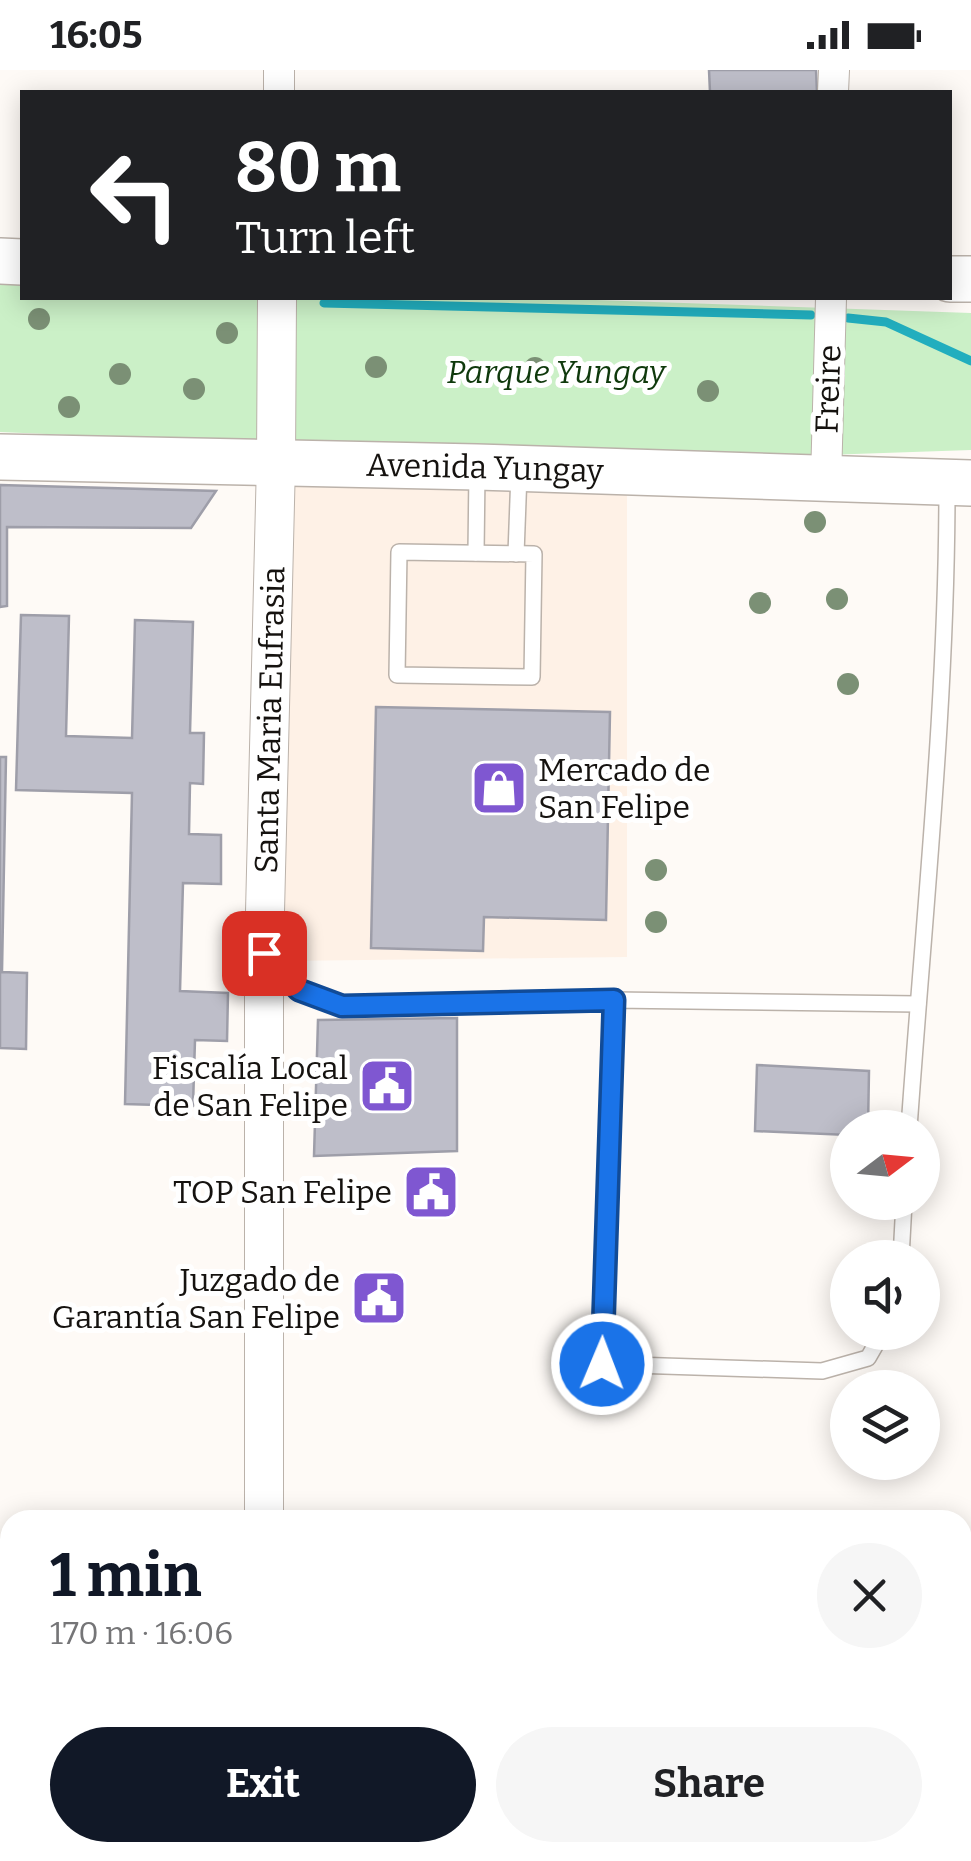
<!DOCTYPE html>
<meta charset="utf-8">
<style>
body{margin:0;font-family:Bitter,serif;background:#f6f6f6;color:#202124;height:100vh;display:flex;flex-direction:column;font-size:38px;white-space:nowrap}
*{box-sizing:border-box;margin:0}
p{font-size:32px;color:#757577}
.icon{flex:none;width:55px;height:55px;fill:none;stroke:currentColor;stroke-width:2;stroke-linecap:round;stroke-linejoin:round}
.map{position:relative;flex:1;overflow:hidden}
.drawer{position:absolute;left:0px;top:1440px;width:972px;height:352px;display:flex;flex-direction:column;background:#fff;border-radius:30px 30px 0 0;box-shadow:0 5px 25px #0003}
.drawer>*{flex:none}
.banner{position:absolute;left:20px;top:20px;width:932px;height:210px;border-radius:0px;box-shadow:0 5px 25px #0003;background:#202124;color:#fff;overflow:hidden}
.needle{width:65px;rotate:74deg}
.buttons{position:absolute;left:830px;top:1040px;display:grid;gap:20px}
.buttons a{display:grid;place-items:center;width:110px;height:110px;border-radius:50%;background:#fff;box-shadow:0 5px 25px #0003;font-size:50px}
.pin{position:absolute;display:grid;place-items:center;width:85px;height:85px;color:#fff;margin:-42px;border-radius:20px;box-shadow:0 5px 15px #0006}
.me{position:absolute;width:110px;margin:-55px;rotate:1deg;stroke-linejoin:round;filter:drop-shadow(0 0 8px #0008)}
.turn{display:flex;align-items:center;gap:35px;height:210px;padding:0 50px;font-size:45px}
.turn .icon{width:130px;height:130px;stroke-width:2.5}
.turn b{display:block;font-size:70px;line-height:85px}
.round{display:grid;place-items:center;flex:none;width:105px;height:105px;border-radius:52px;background:#f6f6f6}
.overview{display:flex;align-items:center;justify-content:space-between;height:170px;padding:0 50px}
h1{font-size:60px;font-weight:700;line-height:75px;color:#111827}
.cta{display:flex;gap:20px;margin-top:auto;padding:20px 50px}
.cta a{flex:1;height:115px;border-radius:60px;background:#111827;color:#fff;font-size:40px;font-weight:700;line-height:115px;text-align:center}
.cta a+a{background:#f6f6f6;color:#202124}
.status{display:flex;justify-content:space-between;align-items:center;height:70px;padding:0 50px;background:#fff;direction:ltr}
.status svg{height:28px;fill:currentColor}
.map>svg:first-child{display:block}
.built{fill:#fef1e6}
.green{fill:#cbf0c7}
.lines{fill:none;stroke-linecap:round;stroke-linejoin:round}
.stream{stroke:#22aebe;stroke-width:9}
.building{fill:#bebec9;stroke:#9e9ea9;stroke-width:2.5}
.service-casing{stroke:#bbb2aa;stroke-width:18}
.minor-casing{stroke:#bbb2aa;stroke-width:32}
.tertiary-casing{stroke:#bbb2aa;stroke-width:40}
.primary-casing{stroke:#bbb2aa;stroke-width:48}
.service{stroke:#fff;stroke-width:15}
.minor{stroke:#fff;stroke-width:30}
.tertiary{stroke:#fff;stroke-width:38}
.primary{stroke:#fff;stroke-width:45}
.tree{fill:#7b9075}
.route-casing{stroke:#114b97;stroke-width:25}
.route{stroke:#1a73e8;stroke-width:18}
.labels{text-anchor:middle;stroke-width:10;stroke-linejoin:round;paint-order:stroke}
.park-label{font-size:32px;font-style:italic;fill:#0f390c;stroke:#fff}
.street-label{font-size:32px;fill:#15120f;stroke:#fff}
.poi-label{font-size:32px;fill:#15120f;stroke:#fff;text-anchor:end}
</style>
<div class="status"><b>16:05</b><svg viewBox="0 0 49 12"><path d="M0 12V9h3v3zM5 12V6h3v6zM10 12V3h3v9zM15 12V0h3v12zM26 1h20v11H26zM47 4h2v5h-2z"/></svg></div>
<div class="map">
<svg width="971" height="1791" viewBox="0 0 971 1791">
<rect width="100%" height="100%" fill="#fefaf6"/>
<path class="built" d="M289 407 627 424V887L282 891Z"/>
<path class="green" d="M0 208 22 209V228H537L971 243V380L825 385 546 376 306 375 0 362Z"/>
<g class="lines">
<g class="stream">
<path d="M324 233 811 245"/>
<path d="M848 248 886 252 971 291"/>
</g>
</g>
<g class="building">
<path d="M709 0H816L817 22H710Z"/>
<path d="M0 415 216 421 191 458 7 457V536L0 537Z"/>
<path d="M21 545 69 546 66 666 132 668 135 550 193 552 190 663H204L203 714 190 713 189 764 221 765V814L183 813 180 921 228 923 227 971 195 970 193 1036 125 1034 132 723 16 720Z"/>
<path d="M376 637 610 642 606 850 484 847 483 881 371 878Z"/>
<path d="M0 687H6L2 902 27 903 26 979 0 978Z"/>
<path d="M457 948V1081L314 1086 318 950Z"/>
<path d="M757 995 869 1001 868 1058H848V1065L755 1061Z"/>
</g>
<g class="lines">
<g class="service-casing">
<g id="service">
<path d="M399 482 534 484 532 607 397 605Z"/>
<path d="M476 483 477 402"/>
<path d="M516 484 519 403"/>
<path d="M270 890 299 920 343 936 614 930 918 934"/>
<path d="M614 930 602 1294 822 1301 868 1288 883 1262"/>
<path d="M909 1058C924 844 947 631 947 417"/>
<path d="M901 1188 904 1132"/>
</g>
</g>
<g class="minor-casing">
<g id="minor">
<path d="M279 22V0"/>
<path d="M833 22 834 0"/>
<path d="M826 410 831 228"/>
</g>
</g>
<g class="tertiary-casing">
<g id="tertiary">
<path id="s1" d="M264 1450V883L276 392 277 228"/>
<path d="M265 1782V1791"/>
</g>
</g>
<g class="primary-casing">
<g id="primary">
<path d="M0 191 22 192"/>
<path d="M950 209H971"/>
<path id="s2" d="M0 387 477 397 971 413"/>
</g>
</g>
<use href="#service" class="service"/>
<use href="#minor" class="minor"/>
<use href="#tertiary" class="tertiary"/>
<use href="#primary" class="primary"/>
</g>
<g class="tree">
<circle cx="39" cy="249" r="11"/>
<circle cx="227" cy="263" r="11"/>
<circle cx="376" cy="297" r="11"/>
<circle cx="535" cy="298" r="11"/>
<circle cx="471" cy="301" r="11"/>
<circle cx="120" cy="304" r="11"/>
<circle cx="621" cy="309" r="11"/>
<circle cx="194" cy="319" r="11"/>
<circle cx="708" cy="321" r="11"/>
<circle cx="69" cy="337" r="11"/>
<circle cx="815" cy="452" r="11"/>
<circle cx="837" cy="529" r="11"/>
<circle cx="760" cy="533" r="11"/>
<circle cx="848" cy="614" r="11"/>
<circle cx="656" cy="800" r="11"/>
<circle cx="656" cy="852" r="11"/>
</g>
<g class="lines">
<g class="route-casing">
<path id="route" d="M264 883 299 920 342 936 614 930 602 1294"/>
</g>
<use href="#route" class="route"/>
</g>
<defs>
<g id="shop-square" transform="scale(2.875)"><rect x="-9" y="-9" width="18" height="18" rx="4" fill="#7f57d1" stroke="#fff"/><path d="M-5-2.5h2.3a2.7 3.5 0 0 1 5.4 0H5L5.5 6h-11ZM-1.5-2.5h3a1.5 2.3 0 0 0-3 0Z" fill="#fff"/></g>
<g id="civic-square" transform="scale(2.875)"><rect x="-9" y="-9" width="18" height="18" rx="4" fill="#7f57d1" stroke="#fff"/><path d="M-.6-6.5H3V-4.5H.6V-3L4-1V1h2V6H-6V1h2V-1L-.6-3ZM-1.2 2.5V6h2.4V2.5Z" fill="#fff"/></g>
</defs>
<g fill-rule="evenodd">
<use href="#shop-square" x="499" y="718"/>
<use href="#civic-square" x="387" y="1016"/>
<use href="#civic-square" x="431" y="1122"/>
<use href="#civic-square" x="379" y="1228"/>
</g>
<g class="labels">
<g class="park-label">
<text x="556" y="313">Parque Yungay</text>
</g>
<g class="street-label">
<text transform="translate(828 319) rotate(-88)" y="11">Freire</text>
<text dy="11" stroke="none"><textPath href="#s2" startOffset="485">Avenida Yungay</textPath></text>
<text dy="11" stroke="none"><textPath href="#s1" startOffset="800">Santa Maria Eufrasia</textPath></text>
</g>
<g class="poi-label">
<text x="538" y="711" text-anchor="start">Mercado de<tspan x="538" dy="37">San Felipe</tspan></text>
<text x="348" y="1009">Fiscalía Local<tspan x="348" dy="37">de San Felipe</tspan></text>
<text x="392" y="1133">TOP San Felipe</text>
<text x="340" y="1221">Juzgado de<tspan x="340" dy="37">Garantía San Felipe</tspan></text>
</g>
</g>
</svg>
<div class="buttons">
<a><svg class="needle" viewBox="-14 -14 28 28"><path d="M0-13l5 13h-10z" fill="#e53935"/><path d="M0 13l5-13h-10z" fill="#757577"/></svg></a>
<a><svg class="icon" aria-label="sound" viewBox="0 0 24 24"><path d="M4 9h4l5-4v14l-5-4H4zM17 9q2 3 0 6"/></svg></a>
<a><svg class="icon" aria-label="layers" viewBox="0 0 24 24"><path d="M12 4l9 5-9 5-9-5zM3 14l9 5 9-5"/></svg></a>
</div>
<div class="pin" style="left:264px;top:883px;background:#d93025"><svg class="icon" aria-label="arrive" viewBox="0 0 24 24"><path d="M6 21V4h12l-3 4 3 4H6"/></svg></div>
<svg class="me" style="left:602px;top:1294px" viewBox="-20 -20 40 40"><circle r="17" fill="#1a73e8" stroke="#fff" stroke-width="3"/><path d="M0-11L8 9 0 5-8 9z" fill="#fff"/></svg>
<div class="banner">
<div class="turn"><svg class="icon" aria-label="left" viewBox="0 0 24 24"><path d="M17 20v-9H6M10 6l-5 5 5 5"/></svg><div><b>80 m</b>Turn left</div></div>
</div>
<section class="drawer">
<div class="overview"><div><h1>1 min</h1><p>170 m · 16:06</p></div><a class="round"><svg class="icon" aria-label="close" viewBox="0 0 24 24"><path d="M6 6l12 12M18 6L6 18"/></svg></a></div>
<div class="cta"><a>Exit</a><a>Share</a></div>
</section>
</div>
